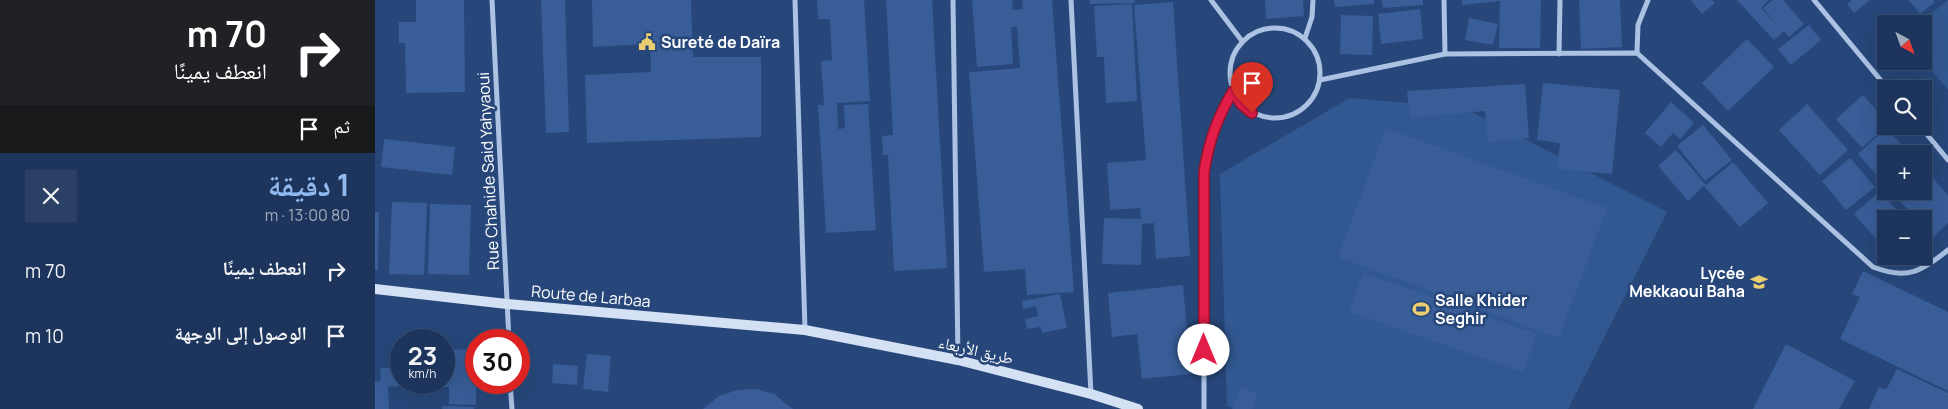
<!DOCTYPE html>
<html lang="ar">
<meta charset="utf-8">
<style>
body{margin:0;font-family:Manrope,"Noto Naskh Arabic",sans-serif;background:#2a4065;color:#f1f3f6;direction:rtl;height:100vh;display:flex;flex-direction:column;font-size:19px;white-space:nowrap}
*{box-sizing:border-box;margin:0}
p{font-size:16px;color:#a0abbb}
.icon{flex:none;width:28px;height:28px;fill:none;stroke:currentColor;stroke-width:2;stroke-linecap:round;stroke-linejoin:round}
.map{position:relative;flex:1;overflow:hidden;direction:ltr}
.side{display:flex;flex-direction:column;background:#1d355c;width:375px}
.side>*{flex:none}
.top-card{background:#202124;color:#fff;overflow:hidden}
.needle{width:32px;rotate:139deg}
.buttons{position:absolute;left:1502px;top:15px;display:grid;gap:10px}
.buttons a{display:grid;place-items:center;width:55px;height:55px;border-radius:0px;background:#1d355c;box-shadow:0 5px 20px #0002,0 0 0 1px #3b5072;font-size:25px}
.speed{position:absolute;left:15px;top:329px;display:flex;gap:10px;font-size:25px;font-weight:700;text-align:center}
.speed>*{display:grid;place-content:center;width:65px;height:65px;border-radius:50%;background:#1d355c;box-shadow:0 5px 20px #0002,0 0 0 1px #3b5072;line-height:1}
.speed small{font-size:12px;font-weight:400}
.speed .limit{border:8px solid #d22;background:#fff;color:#111}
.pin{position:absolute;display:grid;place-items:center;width:42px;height:42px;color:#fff;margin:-51px -21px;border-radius:50% 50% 50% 0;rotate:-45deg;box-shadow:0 0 5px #0007}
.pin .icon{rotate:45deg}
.me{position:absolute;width:55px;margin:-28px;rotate:0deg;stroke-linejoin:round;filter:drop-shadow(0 0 4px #0008)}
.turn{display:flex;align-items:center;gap:18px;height:105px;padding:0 25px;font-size:22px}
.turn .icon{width:65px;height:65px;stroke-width:2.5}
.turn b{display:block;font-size:35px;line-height:42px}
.then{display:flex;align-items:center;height:48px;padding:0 25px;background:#0003;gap:10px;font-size:19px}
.round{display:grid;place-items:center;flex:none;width:52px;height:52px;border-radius:0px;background:#2a4065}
.head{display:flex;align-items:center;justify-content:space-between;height:85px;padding:0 25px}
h1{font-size:30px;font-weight:700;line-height:38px;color:#90b9f0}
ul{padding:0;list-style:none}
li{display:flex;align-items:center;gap:15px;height:65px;padding:0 25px}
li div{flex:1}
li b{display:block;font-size:19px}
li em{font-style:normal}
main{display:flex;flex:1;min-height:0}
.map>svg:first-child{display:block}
.green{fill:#325891}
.building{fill:#385d97}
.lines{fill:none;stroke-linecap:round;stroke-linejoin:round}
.street{stroke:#abc2e3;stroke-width:5}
.secondary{stroke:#d4e0f4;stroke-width:10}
.route-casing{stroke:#92132f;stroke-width:12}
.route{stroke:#e11d48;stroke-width:9}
.labels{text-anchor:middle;stroke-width:5;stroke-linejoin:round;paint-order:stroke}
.poi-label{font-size:16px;font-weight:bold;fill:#fff;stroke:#27477a;text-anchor:start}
.street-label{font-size:16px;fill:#fff;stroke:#27477a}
</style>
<main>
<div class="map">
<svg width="1573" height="409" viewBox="0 0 1573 409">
<rect width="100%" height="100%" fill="#27477a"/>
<g class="green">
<path d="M1573 0V90L1549 61V24H1543Z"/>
<path d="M975 98 1089 108 1292 212 1193 409H861L852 406 845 174Z"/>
</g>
<g class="building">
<path d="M41 0H89L90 92 31 93 30 43H24V22H41Z"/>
<path d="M166 0H190L194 132 171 133Z"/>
<path d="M217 0H316L318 57H386V137L212 143 210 75 276 72 275 44 218 47Z"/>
<path d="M442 0H489L495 101 462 103 463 129 470 128 469 105 493 104 501 230 451 233 443 105H449L446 61 457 60 455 19H443Z"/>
<path d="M511 0H557L572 268 519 271 513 155H508L507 136 518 135Z"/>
<path d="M597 0H637L638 10 648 9 647 0H677L699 292 652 295 650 269 609 272 594 72 645 68 642 27H636L638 64 602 67Z"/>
<path d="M715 0H760V3L715 4Z"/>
<path d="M890 0H928L929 16 891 19Z"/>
<path d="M959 0H999V4L960 7Z"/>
<path d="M1007 0H1048V5L1008 8Z"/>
<path d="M1087 0H1166L1165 48H1124L1125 1 1087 5Z"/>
<path d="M1204 0H1245L1247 47 1206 49Z"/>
<path d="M1316 0H1337L1340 3 1327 14Z"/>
<path d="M1362 0H1394L1386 8 1403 26 1388 8 1398 0H1408L1429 24 1414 37 1409 31 1399 40Z"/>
<path d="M1477 0H1495L1479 13 1472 4Z"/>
<path d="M1534 0H1558L1560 2 1545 14Z"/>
<path d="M798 2 815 256 781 259 779 223 767 224 766 265 727 264 729 218 766 219 765 208 735 210 732 163 771 160 759 5Z"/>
<path d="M757 4 762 101 731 103 729 57H722L719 6Z"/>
<path d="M1045 9 1048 39 1006 44 1003 14Z"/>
<path d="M966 15 998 16 997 55 965 54Z"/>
<path d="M1094 18 1123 24 1118 45 1090 40Z"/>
<path d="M1434 25 1446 40 1416 65 1403 49Z"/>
<path d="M1372 39 1399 67 1353 111 1327 83Z"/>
<path d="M1168 83 1245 90 1237 174 1182 169 1185 143 1162 140Z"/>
<path d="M1150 84 1154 138 1113 142 1110 111 1035 118 1032 91Z"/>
<path d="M1488 95 1511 121V126L1487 148 1461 119Z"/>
<path d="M1296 102 1319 123 1305 139 1298 133 1286 147 1270 133Z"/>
<path d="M1432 104 1473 150 1445 175 1404 130Z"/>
<path d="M1328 125 1357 160 1330 181 1302 146Z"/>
<path d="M1011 128 1232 208 1184 338 963 257Z"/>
<path d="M1511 128 1535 154H1511V186L1483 154Z"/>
<path d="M9 139 80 147 77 175 6 167Z"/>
<path d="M1301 150 1331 185 1358 162 1393 203 1365 227 1329 186 1313 201 1283 166Z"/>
<path d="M1475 158 1500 187 1471 210 1447 181Z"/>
<path d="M1549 169 1573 195V223L1558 237 1549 227V219H1541L1516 191H1549Z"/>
<path d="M1505 191 1530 219H1511V250L1479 214Z"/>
<path d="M17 202 52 203 49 275 14 274Z"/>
<path d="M55 204 96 205 94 275 53 274Z"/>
<path d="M0 212H4L3 270H0Z"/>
<path d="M1488 271 1573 312V391L1465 339 1485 297 1477 294Z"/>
<path d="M988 273 1162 334 1148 372 974 312Z"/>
<path d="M808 285 816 374 767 379 762 334 737 337 733 293Z"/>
<path d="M685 294 692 328 667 333 666 327 652 329 650 319 663 316 661 306 648 309 647 301Z"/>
<path d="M1411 344 1480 381 1464 409H1378Z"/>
<path d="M69 349 101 350V405L74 404V387L27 386V382H69Z"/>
<path d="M212 354 236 356 233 392 208 389Z"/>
<path d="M178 364 203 366 202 385 177 383Z"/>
<path d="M5 368H24L25 386 13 387 14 409H0V382L6 381Z"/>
<path d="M1522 369 1573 393V409H1494L1504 387 1511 390Z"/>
<path d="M866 387 883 394 877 409H857Z"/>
<path d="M381 389 399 394 418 409H328L344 396 362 390Z"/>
<path d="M68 406 99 407V409H67Z"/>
</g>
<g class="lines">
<g class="street">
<path d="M117 0 134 340"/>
<path d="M420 0 430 330"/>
<path d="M578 0 583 359"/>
<path d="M696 0 716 394"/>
<path d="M836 0 867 41"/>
<path d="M1069 0 1070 54"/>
<path d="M1439 0 1513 89"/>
<circle cx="900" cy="73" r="45"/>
<path d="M930 38 937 17 938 0"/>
<path d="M1262 53 1263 25 1273 0"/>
<path d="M1184 54 1185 0"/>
<path d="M945 80 1070 54 1262 53 1498 267C1532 280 1546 272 1573 250"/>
<path d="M1545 126 1573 160"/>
<path d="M135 382 137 409"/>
<path d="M829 409V172C833 141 842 118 858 91"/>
</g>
<path class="secondary" d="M0 289 132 304 430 330 583 360 716 394 763 409"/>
</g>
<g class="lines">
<g class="route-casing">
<path id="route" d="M829 350V172C834 141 842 118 858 91L866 104 877 113"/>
</g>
<use href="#route" class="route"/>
</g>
<defs>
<g id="civic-bare" transform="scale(1.35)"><path d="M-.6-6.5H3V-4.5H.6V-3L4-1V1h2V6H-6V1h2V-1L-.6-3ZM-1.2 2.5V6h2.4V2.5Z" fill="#ebce71" stroke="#27477a" stroke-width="2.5" paint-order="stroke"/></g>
<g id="school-bare" transform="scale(1.35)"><path d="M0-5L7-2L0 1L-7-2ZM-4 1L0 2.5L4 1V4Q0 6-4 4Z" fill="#ebce71" stroke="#27477a" stroke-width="2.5" paint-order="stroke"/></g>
<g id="stadium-bare" transform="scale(1.35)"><path d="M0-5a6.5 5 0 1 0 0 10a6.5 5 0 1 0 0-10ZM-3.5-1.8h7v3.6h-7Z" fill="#ebce71" stroke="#27477a" stroke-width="2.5" paint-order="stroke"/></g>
</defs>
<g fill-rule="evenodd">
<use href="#civic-bare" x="272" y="42"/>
<use href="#school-bare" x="1384" y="282"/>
<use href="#stadium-bare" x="1046" y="309"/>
</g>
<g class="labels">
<g class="poi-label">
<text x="286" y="48">Sureté de Daïra</text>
<text x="1370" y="279" text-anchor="end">Lycée<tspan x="1370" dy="18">Mekkaoui Baha</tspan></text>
<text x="1060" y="306">Salle Khider<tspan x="1060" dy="18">Seghir</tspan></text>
</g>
<g class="street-label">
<text transform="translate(113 171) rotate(-93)" y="6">Rue Chahide Said Yahyaoui</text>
<text transform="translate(216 296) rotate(5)" y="6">Route de Larbaa</text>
<text transform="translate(601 350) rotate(13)" y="6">طريق الأربعاء</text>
</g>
</g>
</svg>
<div class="buttons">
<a><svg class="needle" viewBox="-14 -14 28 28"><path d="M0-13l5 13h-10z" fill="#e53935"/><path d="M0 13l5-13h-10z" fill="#a0abbb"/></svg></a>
<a><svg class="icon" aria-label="search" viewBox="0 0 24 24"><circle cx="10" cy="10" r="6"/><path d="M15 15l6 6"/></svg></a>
<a>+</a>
<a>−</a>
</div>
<div class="speed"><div>23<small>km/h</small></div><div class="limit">30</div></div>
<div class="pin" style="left:877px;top:113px;background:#d93025"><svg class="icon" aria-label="arrive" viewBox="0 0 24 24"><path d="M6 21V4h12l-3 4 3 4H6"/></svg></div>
<svg class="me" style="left:829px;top:350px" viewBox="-20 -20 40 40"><circle r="19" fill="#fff"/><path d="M0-13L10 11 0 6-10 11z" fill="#e11d48"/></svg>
</div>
<section class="side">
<div class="top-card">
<div class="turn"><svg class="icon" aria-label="right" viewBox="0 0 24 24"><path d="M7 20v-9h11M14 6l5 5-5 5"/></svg><div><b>70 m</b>انعطف يمينًا</div></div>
<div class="then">ثم<svg class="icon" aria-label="arrive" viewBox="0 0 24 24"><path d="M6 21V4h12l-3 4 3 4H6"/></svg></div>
</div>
<div class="head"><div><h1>1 دقيقة</h1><p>80 m · 13:00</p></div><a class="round"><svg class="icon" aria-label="close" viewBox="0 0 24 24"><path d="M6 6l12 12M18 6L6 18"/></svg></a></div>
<ul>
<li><svg class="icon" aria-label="right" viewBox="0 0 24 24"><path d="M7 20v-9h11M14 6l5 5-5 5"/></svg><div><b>انعطف يمينًا</b></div><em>70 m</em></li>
<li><svg class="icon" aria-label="arrive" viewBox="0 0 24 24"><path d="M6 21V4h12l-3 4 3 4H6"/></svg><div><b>الوصول إلى الوجهة</b></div><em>10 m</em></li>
</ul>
</section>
</main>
